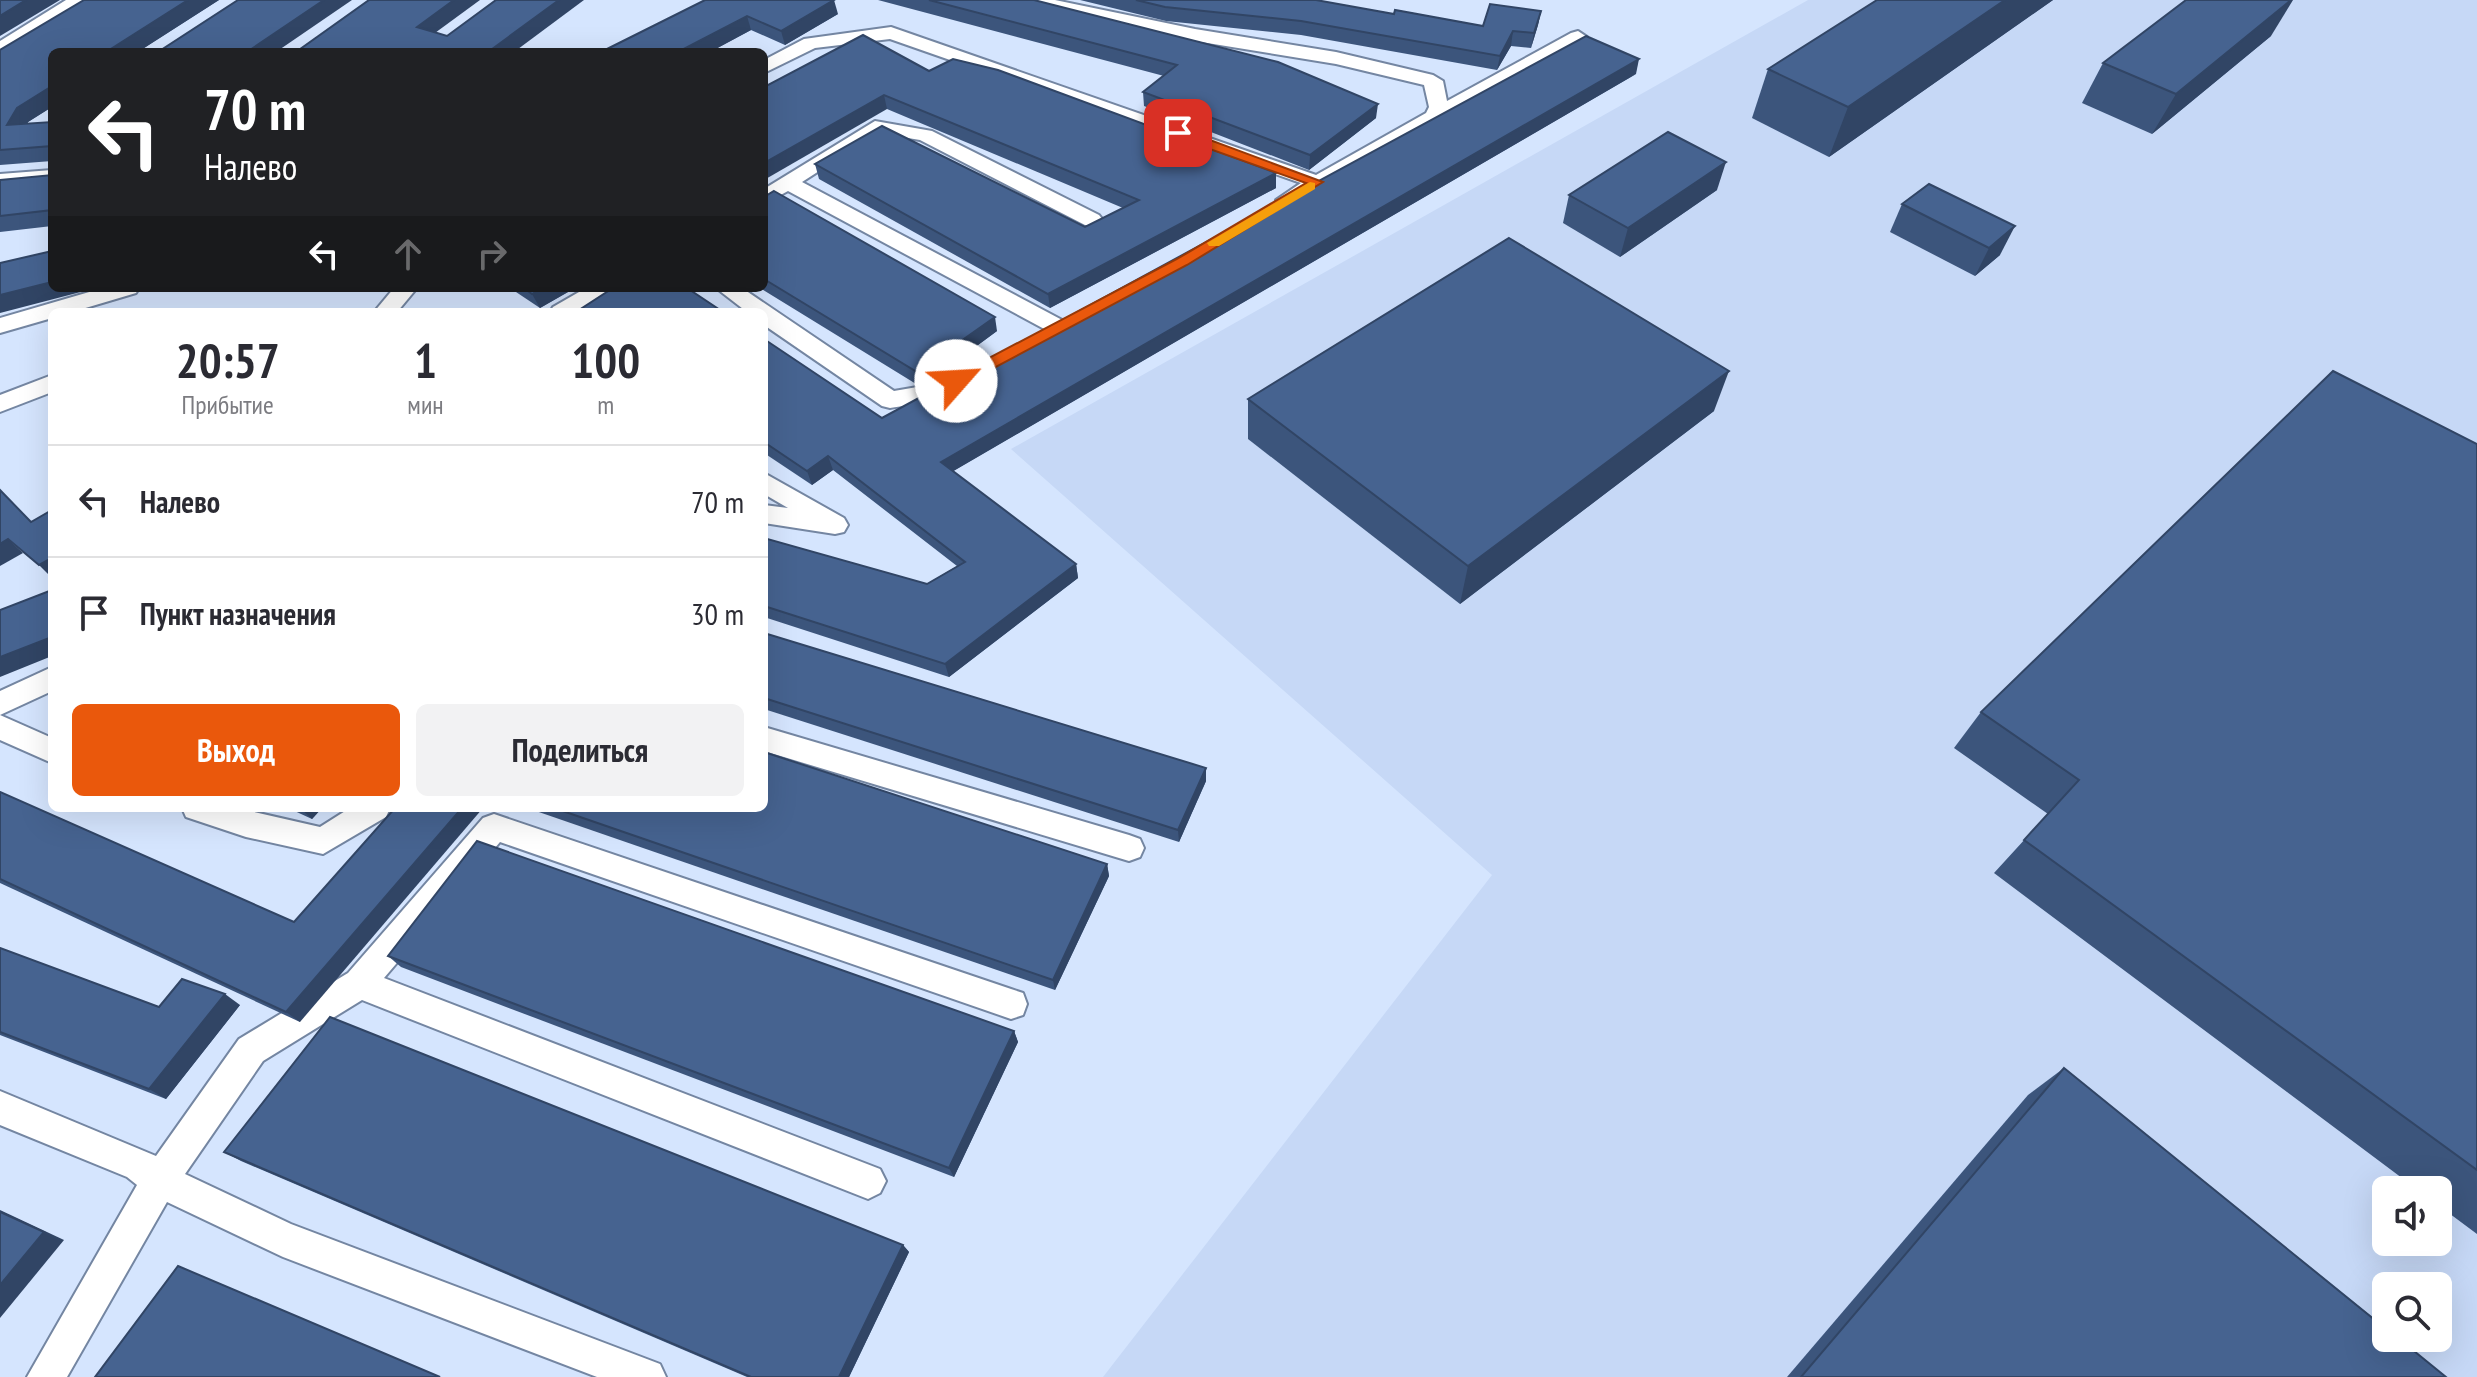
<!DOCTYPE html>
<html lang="ru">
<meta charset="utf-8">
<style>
body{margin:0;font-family:"PT Sans Narrow",sans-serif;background:#f2f2f3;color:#2b2b33;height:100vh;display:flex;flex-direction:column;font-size:30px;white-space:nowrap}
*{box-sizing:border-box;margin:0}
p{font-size:26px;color:#7c7c81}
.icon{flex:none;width:44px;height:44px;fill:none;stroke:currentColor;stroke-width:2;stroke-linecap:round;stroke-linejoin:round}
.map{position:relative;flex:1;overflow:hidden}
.panel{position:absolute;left:48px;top:308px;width:720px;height:504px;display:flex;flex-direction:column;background:#fff;border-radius:12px;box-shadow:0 8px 32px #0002}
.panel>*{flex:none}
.top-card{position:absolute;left:48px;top:48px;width:720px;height:244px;border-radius:12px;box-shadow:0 8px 32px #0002;background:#202124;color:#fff;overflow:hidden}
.buttons{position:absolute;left:2372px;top:1176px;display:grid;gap:16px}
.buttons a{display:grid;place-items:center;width:80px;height:80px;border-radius:12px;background:#fff;box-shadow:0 8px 32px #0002;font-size:40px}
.pin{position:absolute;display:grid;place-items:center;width:68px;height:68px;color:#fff;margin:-34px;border-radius:16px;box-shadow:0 4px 12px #0006}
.me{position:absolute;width:88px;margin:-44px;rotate:64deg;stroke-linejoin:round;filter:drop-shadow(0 0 6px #0008)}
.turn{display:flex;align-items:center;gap:28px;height:168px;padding:0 24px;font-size:36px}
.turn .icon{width:104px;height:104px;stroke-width:2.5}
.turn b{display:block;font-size:56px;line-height:68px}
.lanes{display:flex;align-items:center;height:76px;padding:0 24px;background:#0003;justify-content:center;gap:40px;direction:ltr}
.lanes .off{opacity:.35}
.eta{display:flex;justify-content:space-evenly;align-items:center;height:136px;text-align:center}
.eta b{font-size:48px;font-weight:700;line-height:56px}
.cta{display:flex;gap:16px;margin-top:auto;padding:16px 24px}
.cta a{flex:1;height:92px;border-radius:12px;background:#ea580c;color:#fff;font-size:32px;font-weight:700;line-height:92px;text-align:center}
.cta a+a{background:#f2f2f3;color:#2b2b33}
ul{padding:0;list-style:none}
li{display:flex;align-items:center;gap:24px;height:112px;padding:0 24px;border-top:2px solid #e1e1e2}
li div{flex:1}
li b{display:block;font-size:30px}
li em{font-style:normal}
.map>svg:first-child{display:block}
.built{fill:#c6d8f6;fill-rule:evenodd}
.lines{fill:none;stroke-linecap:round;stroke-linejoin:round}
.service-casing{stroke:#7486a2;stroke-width:4}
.service{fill:#fff;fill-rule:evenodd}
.wall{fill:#3c557c}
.shaded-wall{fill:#314565}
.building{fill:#466390;stroke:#314565;stroke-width:2}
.route{fill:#ea580c;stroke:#983908;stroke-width:2}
.slow{fill:#f59e0b}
</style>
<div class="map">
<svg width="2477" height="1377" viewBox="0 0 2477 1377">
<rect width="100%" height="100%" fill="#d5e5fe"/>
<path class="built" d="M1808 0H2477V1377H1103L1492 875 1011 449ZM2386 1190H2438V1242H2386ZM2386 1286H2438V1338H2386Z"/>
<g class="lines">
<g class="service-casing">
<g id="service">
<path d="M66 0H87L0 55V41Z"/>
<path d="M1020 0H1055L1195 29 1336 52 1433 75 1443 81 1447 101 1571 33 1578 31 1587 37 1286 206 1276 200 1301 183 890 39 815 48 764 73V60L804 39 891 27 1316 175 1426 113 1429 107 1424 85 1336 64 1195 41 1029 5Z"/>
<path d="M875 121 932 131 1099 215 1103 220 1099 225H1085L920 140 878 133 802 182 1064 321 1067 326 1064 331H1048L788 191 764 204V189Z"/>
<path d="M52 170V182L0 186V174Z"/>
<path d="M103 288H139L136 293 72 312H52V318L0 333V318Z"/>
<path d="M394 288H417L397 312H374Z"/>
<path d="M586 288H613L578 312H550L553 307Z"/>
<path d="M716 288H742L894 391 929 385 959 372 967 374 971 380C957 402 914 404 890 408L882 406 764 325V312H747Z"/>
<path d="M52 375V392L0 412V395Z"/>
<path d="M764 473 844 518 848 525 844 532 835 534 764 523V505L788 508 764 494Z"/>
<path d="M52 667V691L0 715 52 738V763L0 740V691Z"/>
<path d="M764 727 1129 835 1140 839 1144 848 1140 857 1129 861 764 751Z"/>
<path d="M182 808H237L320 827 350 808H390L386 817 323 854 246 837 186 817Z"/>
<path d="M494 814 1011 989 1023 993 1027 1004 1023 1015 1011 1019 500 842 384 978 880 1169 886 1181 880 1193 868 1199 362 1000 263 1061 185 1174 291 1224 660 1364 666 1377H597L283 1257 167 1202 67 1377H27L137 1185 127 1177 0 1125V1091L156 1156 239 1039 348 973 483 818Z"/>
</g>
</g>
<use href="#service" class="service"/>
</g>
<g class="wall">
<path d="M84 0H219L28 122 27 124 52 122V161L0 165V50Z"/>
<path d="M705 0 838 14 785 45 751 30 710 52H601Z"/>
<path d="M878 0H1034L1376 118 1309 170 1144 106 1143 92 1164 76Z"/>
<path d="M1080 0H1316L1394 14 1483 26 1541 11 1538 25 1531 48 1511 46 1497 70 1301 35 1166 21Z"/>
<path d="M1877 0H2053L1829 157 1752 118 1768 69Z"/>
<path d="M2271 36 2152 134 2082 103 2103 63Z"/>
<path d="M929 71 1276 173V188L1050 308 819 179 815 164 1085 227 1123 208 887 109 764 87Z"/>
<path d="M1636 74 953 471 1076 564 1078 578 949 677 764 617V538L927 584 957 566 833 470 812 485 764 453V339L882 418Z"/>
<path d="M52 175V226L0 232V180Z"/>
<path d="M1929 184 2000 255 1975 276 1890 232 1902 204Z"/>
<path d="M1717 190 1620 257 1563 223 1569 195Z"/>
<path d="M764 197 997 331 921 387 760 288H764Z"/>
<path d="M510 288H575L540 308Z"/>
<path d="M1248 399 1714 411 1460 604 1248 439Z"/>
<path d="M2477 444V1234L2438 1205V1190H2418L1994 873 2048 814 1954 748 1981 712Z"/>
<path d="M764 633 1206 768V781L1179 842 764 709Z"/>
<path d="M0 792 294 922 300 1022 0 883Z"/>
<path d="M288 808H322L312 819Z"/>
<path d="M532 808H764L1107 864 1109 876 1055 990 533 810Z"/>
<path d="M0 948 159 1007 240 1005 166 1099 0 1035Z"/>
<path d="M388 956 1014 1031 1018 1042 954 1177 401 967Z"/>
<path d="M2064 1068 2446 1377H1787L2028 1095Z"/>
<path d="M224 1152 903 1245 909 1252 849 1377H747L241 1161Z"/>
</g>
<g class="shaded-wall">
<path d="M26 0H60L0 36V16Z"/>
<path d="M188 0H219L138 52H106Z"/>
<path d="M324 0H352L276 52H247Z"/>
<path d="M454 0H480L424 41 417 27Z"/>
<path d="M559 0H584L514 52H488Z"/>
<path d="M834 0 838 14 785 45 781 31Z"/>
<path d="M2005 0H2053L1829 157 1848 107Z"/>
<path d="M2291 0H2293L2271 36 2152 134 2176 94Z"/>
<path d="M1541 11 1538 25 1531 48 1534 33Z"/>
<path d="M747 16 751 30 710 52H678Z"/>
<path d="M1513 31 1511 46 1497 70 1500 56Z"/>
<path d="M1639 59 1636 74 945 476 941 462Z"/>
<path d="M52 86V107L28 122 18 140 7 125 17 108Z"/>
<path d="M884 95 887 109 764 180V163Z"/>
<path d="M1378 104 1376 118 1309 170 1310 155Z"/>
<path d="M1726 162 1717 190 1620 257 1628 228Z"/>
<path d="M1276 173V188L1050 308 1048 294Z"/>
<path d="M2015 226 2000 255 1975 276 1989 248Z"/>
<path d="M52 282V288H96L0 313V295Z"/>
<path d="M542 288H575L540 308 532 294Z"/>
<path d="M995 317 997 331 921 387 917 372Z"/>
<path d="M1729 371 1714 411 1460 604 1468 566Z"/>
<path d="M828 456 833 470 812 485 807 471Z"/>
<path d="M8 539 23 553 0 566V544Z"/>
<path d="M52 558V578L39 565Z"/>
<path d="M1076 564 1078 578 949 677 945 664Z"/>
<path d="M52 637V656L0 677V657Z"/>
<path d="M1206 768V781L1179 842 1178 830Z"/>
<path d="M300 808H322L312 819Z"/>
<path d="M462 808H483L300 1022 286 1012Z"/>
<path d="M1107 864 1109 876 1055 990 1053 980Z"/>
<path d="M225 994 240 1005 166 1099 149 1089Z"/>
<path d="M1014 1031 1018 1042 954 1177 949 1168Z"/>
<path d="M0 1210 64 1240 0 1318Z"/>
<path d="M903 1245 909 1252 849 1377H839Z"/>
</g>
<g class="building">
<path d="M0 0H26L0 16Z"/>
<path d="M84 0H188L106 52H52V86L17 108 7 125 52 122V146L0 150V50Z"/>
<path d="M238 0H324L247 52H158Z"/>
<path d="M369 0H454L417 27 447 36 496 0H559L488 52H366L360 51 359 52H296Z"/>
<path d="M705 0H834L781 31 747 16 678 52H601Z"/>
<path d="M929 0H1034L1278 62 1378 104 1310 155 1143 92 1177 65Z"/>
<path d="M1136 0H1316L1394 14 1395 10 1483 26 1490 4 1541 11 1534 33 1513 31 1500 56 1301 21 1165 7Z"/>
<path d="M1877 0H2005L1848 107 1768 69Z"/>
<path d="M2186 0H2291L2176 94 2103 63Z"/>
<path d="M863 35 929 71 953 59 998 70 1276 173 1048 294 815 164 882 126 1085 227 1139 200 884 95 764 163V87Z"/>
<path d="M1586 36 1639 59 941 462 1076 564 945 664 764 606V538L927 584 965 562 828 456 807 471 764 442V339L882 418Z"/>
<path d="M1668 132 1726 162 1628 228 1569 195Z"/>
<path d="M52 175V210L0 216V180Z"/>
<path d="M1929 184 2015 226 1989 248 1902 204Z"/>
<path d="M774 191 995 317 917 372 764 279V197Z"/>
<path d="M1509 238 1729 371 1468 566 1248 399Z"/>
<path d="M52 251V282L0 295V263Z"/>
<path d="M524 288H542L532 294Z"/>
<path d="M613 288H687L723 312H576Z"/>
<path d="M2333 371 2477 444V1170L2024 840 2079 780 1981 712Z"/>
<path d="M0 490 31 522 52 510V558L39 565 8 539 0 544Z"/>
<path d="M52 590V637L0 657V610Z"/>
<path d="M764 633 1206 768 1178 830 764 698Z"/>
<path d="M764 752 1107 864 1053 980 554 808H764Z"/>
<path d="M0 792 294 922 395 808H462L286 1012 0 879Z"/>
<path d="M477 841 1014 1031 949 1168 388 956Z"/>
<path d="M0 948 159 1007 182 979 225 994 149 1089 0 1032Z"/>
<path d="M330 1017 903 1245 839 1377H751L224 1152Z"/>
<path d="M2064 1068 2386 1329V1338H2398L2446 1377H1801Z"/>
<path d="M0 1212 44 1232 0 1285Z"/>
<path d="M178 1266 440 1377H95Z"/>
</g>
<path class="route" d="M1173 130H1183L1323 182 1187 265 962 385H951V378L1177 259 1306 183 1173 136Z"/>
<path class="slow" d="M1310 182 1315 183V189L1219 246H1209L1207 243Z"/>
</svg>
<div class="buttons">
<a><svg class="icon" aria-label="sound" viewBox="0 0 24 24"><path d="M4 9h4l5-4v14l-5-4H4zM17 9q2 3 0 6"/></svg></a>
<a><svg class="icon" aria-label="search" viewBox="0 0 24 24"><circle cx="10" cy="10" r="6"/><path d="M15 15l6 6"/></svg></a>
</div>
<div class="pin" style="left:1178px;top:133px;background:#d93025"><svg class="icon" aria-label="arrive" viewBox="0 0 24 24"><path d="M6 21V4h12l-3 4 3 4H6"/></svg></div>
<svg class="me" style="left:956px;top:381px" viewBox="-20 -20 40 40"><circle r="19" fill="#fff"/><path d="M0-13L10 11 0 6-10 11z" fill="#ea580c"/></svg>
<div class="top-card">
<div class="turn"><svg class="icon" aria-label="left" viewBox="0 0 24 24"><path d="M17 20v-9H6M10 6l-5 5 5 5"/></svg><div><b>70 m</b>Налево</div></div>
<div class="lanes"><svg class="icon" aria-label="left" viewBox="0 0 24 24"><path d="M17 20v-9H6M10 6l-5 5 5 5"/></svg><svg class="icon off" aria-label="ahead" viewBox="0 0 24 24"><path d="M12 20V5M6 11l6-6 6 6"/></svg><svg class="icon off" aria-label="right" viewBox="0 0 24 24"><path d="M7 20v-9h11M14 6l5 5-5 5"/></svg></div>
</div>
<section class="panel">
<div class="eta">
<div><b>20:57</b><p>Прибытие</p></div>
<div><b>1</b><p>мин</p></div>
<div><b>100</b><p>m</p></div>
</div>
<ul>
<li><svg class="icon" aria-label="left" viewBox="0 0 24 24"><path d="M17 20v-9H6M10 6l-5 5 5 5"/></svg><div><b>Налево</b></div><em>70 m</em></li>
<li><svg class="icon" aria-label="arrive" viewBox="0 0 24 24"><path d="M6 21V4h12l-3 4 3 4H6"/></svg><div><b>Пункт назначения</b></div><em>30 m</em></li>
</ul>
<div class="cta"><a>Выход</a><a>Поделиться</a></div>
</section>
</div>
